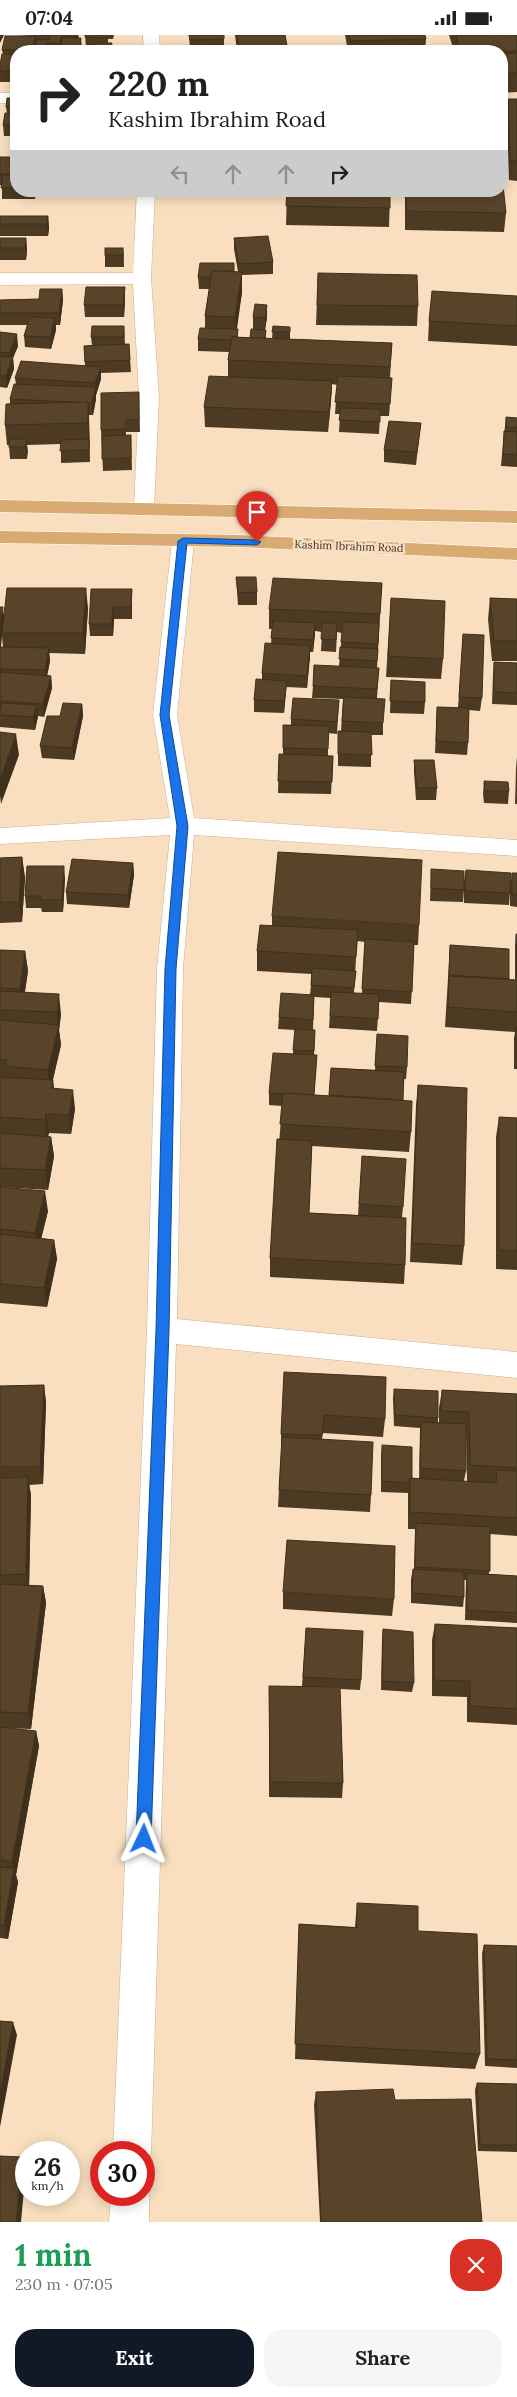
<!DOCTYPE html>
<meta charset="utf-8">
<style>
body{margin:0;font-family:Lora,serif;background:#f6f6f6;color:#202124;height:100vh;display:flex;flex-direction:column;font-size:19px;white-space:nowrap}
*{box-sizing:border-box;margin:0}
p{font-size:16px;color:#757577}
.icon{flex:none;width:28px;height:28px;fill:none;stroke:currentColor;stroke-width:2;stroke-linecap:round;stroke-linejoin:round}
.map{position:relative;height:2187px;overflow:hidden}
.sheet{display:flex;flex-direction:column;background:#fff;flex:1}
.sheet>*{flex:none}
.banner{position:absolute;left:10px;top:10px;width:498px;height:152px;border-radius:20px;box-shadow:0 2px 12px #0003;background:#fff;color:#202124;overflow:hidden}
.speed{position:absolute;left:15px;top:2106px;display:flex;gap:10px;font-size:25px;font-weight:700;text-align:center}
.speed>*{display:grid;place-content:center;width:65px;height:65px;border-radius:50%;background:#fff;box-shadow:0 2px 12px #0003;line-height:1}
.speed small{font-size:12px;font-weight:400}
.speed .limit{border:8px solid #d22;background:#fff;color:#111}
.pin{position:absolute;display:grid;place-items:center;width:42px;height:42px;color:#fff;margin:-51px -21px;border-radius:50% 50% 50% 0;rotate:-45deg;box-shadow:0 0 5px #0007}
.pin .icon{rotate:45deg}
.me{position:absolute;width:55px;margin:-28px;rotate:2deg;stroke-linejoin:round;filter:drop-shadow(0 0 4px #0008)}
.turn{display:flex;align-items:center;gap:18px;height:105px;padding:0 15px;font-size:22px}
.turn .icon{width:65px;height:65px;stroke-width:2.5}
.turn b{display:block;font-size:35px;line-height:42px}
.lanes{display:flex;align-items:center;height:48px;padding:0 15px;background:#0003;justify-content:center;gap:25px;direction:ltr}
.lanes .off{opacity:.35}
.round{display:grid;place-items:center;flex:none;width:52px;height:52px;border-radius:20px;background:#f6f6f6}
.summary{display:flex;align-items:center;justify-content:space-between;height:85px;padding:0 15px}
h1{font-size:30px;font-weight:700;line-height:38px;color:#1e9e55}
.primary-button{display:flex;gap:10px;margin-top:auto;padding:10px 15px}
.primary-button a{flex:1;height:58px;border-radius:20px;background:#111827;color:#fff;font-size:20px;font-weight:700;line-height:58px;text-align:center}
.primary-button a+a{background:#f6f6f6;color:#202124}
.status{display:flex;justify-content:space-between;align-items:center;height:35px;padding:0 25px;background:#fff;direction:ltr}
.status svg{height:14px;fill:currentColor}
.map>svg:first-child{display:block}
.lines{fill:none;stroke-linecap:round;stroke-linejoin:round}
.minor-casing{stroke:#cab294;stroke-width:1}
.trunk-casing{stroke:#fff;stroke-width:1}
.minor{fill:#fff;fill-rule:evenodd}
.trunk{fill:#d7ab72;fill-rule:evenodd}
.wall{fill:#4d3a23;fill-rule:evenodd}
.shaded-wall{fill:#3e301d}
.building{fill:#594429;stroke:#3e301d}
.route{fill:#1a73e8;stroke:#114b97}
.labels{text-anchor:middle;stroke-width:5;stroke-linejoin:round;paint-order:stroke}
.far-street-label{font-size:11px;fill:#3b3125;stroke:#f9dfc0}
</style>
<div class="status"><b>07:04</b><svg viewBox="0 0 49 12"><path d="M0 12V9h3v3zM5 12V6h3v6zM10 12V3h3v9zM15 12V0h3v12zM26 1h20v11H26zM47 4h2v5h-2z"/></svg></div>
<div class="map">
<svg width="517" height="2187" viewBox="0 0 517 2187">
<rect width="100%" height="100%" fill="#f9dfc0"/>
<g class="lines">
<g class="minor-casing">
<g id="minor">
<path d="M143 0H159L160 16H144Z"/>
<rect x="0" y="58" width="16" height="10"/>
<path d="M137 156H155L151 243 159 362 154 473 151 477 144 479 137 477 134 473 139 362 133 249 0 250V238H133Z"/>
<path d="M183 500 190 502 194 506 177 680 194 783 517 805V821L194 800 183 934 177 1284 517 1317V1343L176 1309 151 2118 144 2132V2118H113L147 1295 157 934 170 800 0 809V793L170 783 153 680 172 506 176 502Z"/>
<path d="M144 2146 149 2160V2187H109L111 2160H144Z"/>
</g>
</g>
<g class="trunk-casing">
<g id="trunk">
<path d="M0 465 517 476V488L0 477Z"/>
<path d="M0 496 238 500 517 513V525L238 512 0 508Z"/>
</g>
</g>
<use href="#minor" class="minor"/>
<use href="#trunk" class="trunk"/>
</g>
<g class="wall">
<path d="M16 0H78V3L82 14 81 16H36L35 14V16H16V47H0V30L3 19 2 15 33 1Z"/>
<path d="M85 0H114L113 4H108V8H112V16H96V14L86 13Z"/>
<path d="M189 0H224V16H190Z"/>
<path d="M235 0H285L288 16H237Z"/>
<path d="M345 0H425L426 4 425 16H348Z"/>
<path d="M449 0H517V57L501 58V16H454Z"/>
<path d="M16 63V101H4L3 90 7 78 6 72Z"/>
<path d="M508 64H517V146L509 145 507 83Z"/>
<path d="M0 122H16V156H36L35 164H2V150H0Z"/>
<rect x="70" y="156" width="29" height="4"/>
<path d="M287 156H501L506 178 504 197 405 195V162H390L389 192 286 190Z"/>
<path d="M0 181H48L49 193 48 201H0Z"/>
<path d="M0 203H26L27 215 26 225H0Z"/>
<path d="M234 203 273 227V239L242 240V257L237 294 238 302 250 303 253 294V282H267L265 295H266V303L272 304 273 291 290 292V304L392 308 390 343H392L389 381H380L379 399 339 397 340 379H335L337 350 332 349 331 366 328 397 205 392 204 372 228 341V325L229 317 198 316V304L205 293V281L209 254H199L198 242 234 236 238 237 234 214Z"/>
<path d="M123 213 124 232H105V220Z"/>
<path d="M318 238 418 271 417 291 316 290Z"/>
<path d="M125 252V264L124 282H85L84 270Z"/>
<path d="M62 254 63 265 60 290H56V295L51 314 25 312 24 301 27 290H0V265L39 264Z"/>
<path d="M517 261V311L428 306 429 286Z"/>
<path d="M124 291 125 309H129L131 337 101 338V344L96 360V364L93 380H89L90 427 61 428V409L27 410V424H10L9 410H7L5 390 10 369V364L16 349 15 343 85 331 84 311 92 310 91 302Z"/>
<path d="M0 297 18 311 13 323 14 334 7 353 0 352Z"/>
<path d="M139 357 140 397H126V400H131L132 435 103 436 101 395Z"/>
<path d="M506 382 517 383V432L501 431 503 409Z"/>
<path d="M421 388 416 430 384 427V415Z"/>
<path d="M236 542 257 557V570H238Z"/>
<path d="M382 548 377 633H379L377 663 383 688V700H371V732L338 731V696H341L343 664 312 663 313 651 339 631 342 598 337 597 336 617 321 616 322 597 315 596 313 617H310L307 653 286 652 284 678 254 677V665L262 644V638L271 609 272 594H269V574Z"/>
<path d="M132 554V584H114L113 601H90L89 589Z"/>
<path d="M391 563 443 624 441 644 386 642Z"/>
<path d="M490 563 517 564V626H492L488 584Z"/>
<path d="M0 572 4 580 88 573 85 619 49 618 50 626 47 640 51 641 52 653 44 682 38 681 35 695 0 692ZM2 601 3 612H1Z"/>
<path d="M463 599 482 663 480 676 469 675 468 708 467 720 435 718 437 672 458 673Z"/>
<path d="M494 627 517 628V670L492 669 493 639Z"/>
<path d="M391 645 425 667 424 679 390 678Z"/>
<path d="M339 665 337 699 328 698V721H333L331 759 278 758 279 719 283 720V690H291V684Z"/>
<path d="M82 669 83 681 74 725 42 723 40 711 60 681Z"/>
<path d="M517 722V769H515L516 733Z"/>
<path d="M414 725 437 753 436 765H416L414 737Z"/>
<path d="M484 746 509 756 508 769 484 768 483 759Z"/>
<path d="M22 822 25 843 22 887 0 888V823Z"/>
<path d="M133 828 134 840 129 873 67 869 66 857Z"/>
<path d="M431 834 464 855 463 867 430 866Z"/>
<path d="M466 835 511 847 512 838H517V872L510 871V856L509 870 464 868V847Z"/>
<path d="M65 843 63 877H42L41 873H26L25 861Z"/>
<path d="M272 881 419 890 418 910H414L411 969 379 967 377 996 329 993 331 963 314 962 313 995H315L314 1020 316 1032 314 1060 329 1061 331 1033 375 1035 377 999 407 1032 406 1044H404L402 1066 411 1097 409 1117 312 1111 309 1178 358 1180 362 1121 403 1172 402 1182 405 1230 404 1249 270 1242V1223L282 1071 269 1070V1058L293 1019 295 995 278 994 279 982 310 960 312 939 257 936V916L272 890ZM357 906 365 907 362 959 354 958Z"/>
<path d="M516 899H517V1034H514V1003L515 997 445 992 450 910 509 944 515 945V911Z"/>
<path d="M0 915 25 916 28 936 25 957 61 979 59 995 61 1010 53 1045 54 1054 75 1074 71 1099 49 1098 48 1101 51 1102 54 1121 48 1155 0 1152Z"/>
<path d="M418 1050 464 1211 462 1230 410 1227 416 1070Z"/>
<path d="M499 1082 517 1083V1235L496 1234V1102Z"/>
<path d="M0 1152 48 1176 41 1203 54 1205 57 1224 47 1272 0 1268Z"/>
<path d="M284 1337 385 1384 383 1402 323 1398 322 1404 371 1460 370 1477 278 1472 281 1417V1399Z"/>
<path d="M44 1350 46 1368 43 1449 29 1450 31 1460 29 1550 43 1551 46 1568 31 1694 3 1693 36 1696 39 1711 16 1840 18 1847 8 1904 0 1903V1351Z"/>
<path d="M394 1354 438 1383V1388H439V1373L442 1355 517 1359V1501L490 1499 489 1539 517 1541V1588L465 1585 466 1545H464V1562L463 1572 411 1568V1544L413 1534H414L415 1494H408V1458L381 1457V1421L382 1410 412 1443 419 1444 420 1393 394 1391 393 1364ZM466 1395 467 1447 464 1446 466 1436Z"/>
<path d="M283 1557 394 1564 392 1581 283 1574Z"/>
<path d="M435 1589 517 1593V1690L467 1687V1662L432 1661V1605Z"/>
<path d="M306 1593 361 1645 360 1655 340 1654 343 1748 342 1763 269 1762V1651L310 1652 302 1651Z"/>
<path d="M383 1594 414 1648 412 1657 381 1655 382 1604Z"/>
<path d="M357 1868 418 1896 480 2019 475 2034 295 2024 299 1889 355 1892Z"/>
<path d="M484 1910 517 1911V2033L485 2031 482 1918Z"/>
<path d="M477 2048 517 2049V2117L478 2116 475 2055Z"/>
<path d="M316 2057 395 2065 482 2187H320L314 2070Z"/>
</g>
<g class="shaded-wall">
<path d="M0 0H4L0 8Z"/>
<path d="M75 0H78L79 2 75 12Z"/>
<path d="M35 1 36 12 35 16H33Z"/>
<path d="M62 1V12L60 16 59 9Z"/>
<path d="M81 3 82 14 81 16H79Z"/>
<path d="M48 181 49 193 48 201 47 189Z"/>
<path d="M26 203 27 215 26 225 25 213Z"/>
<path d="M123 213 124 224V232L123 220Z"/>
<path d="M242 237V257L235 302V282Z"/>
<path d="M125 252V264L124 282 123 270Z"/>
<path d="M62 254 63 265 60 290 59 278Z"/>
<path d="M267 270V282L265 295V283Z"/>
<path d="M55 283 56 295 51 314 50 302Z"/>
<path d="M17 299 18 311 13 323 14 334 7 353 6 341 10 330 9 318Z"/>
<path d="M101 332V344L96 360V364L93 380 92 368 96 353 95 348Z"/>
<path d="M332 346 331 366 328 397 329 377Z"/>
<path d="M88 367 89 388 90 427 88 388Z"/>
<path d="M26 404 28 416 27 424 26 412Z"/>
<path d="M86 553 88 573 85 619 83 598Z"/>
<path d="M132 554V584L131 572Z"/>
<path d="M3 572 4 584 2 598 0 618V593Z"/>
<path d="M113 572 114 584 113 601 112 589Z"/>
<path d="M315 588V600L313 617V605Z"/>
<path d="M310 611V623L307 653V641Z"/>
<path d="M49 613 50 626 46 647 45 635Z"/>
<path d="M51 641 52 653 44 682 43 669Z"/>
<path d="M287 646 286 658 284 678V666Z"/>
<path d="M82 669 83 681 74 725 72 713Z"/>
<path d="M37 670 38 682 35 695 33 682Z"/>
<path d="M16 699 19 720 1 769 0 760V745Z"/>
<path d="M22 822 25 843 22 887 19 867Z"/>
<path d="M133 828 134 840 129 873 128 860Z"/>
<path d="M64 831 65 843 63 877 62 865Z"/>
<path d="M25 916 28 936 22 974 20 954Z"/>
<path d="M59 959 61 979 59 995 61 1010 50 1055 48 1035 58 992 57 977Z"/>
<path d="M53 1045 55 1065 51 1053Z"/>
<path d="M73 1055 75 1074 71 1099 69 1080Z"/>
<path d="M46 1079 49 1098 47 1105 45 1085Z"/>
<path d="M51 1102 54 1121 48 1155 45 1135Z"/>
<path d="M45 1156 48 1176 38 1217 35 1198Z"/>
<path d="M54 1205 57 1224 47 1272 44 1253Z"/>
<path d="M44 1350 46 1368 43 1449 40 1432Z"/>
<path d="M28 1442 31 1460 29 1556 26 1539Z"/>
<path d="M43 1551 46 1568 31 1694 28 1678Z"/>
<path d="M36 1696 39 1711 16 1840 18 1847 8 1904 4 1890 14 1834 12 1827Z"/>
<path d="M13 1987 17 2000 0 2092V2058Z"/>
<path d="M22 2122 26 2133 21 2187H16Z"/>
</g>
<g class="building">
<path d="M42 0H75V1H62L59 9 47 8 46 14 35 13 37 4 49 5 50 0Z"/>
<path d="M85 0H107V3L85 2Z"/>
<path d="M189 0H224V4L190 5Z"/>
<path d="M237 0H285L288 16H239Z"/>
<path d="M349 0H425L426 4 350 6Z"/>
<path d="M456 0H517V16H460Z"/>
<path d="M5 1H35L33 15H2Z"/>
<path d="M62 3H81L79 16H60Z"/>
<path d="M97 8H112L111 13H96Z"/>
<path d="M517 18V38L501 39V19Z"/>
<path d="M2 19H16V36H0V30Z"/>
<path d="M7 63H16V72H6Z"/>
<path d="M508 64H517V126H510Z"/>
<path d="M5 78H16V90H3Z"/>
<rect x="0" y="122" width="16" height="17"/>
<path d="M3 140H16V153H1Z"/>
<path d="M501 150H503L506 178 406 176V156H501Z"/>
<path d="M287 156H390V173L286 171Z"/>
<path d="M0 181H48L47 189H0Z"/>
<path d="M268 201 273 227 239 229 234 203Z"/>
<path d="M0 203H26L25 213H0Z"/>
<rect x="105" y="213" width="18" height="7"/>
<path d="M200 228H234V236H212L211 242H198Z"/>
<path d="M212 236 242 237 235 282 205 281Z"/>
<path d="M318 238 417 240 418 271 317 270Z"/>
<path d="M86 252H125L123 270H84Z"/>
<path d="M40 254H62L59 278H0V265L39 264Z"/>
<path d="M432 256 517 261V291L429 286Z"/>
<path d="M255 269 267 270 265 283 253 282Z"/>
<path d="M30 282 55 283 50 302 24 301Z"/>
<path d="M92 291H124V302H91Z"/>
<path d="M273 291 290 292V297H272Z"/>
<path d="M200 293 238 294 237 302H232L231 305 198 304Z"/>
<path d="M251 294 266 295 265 303H250Z"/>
<path d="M0 297 17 299 9 318 0 317Z"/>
<path d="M232 302 392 308 390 332 228 325Z"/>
<path d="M129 309 130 325 85 327 84 311Z"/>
<path d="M0 321 13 322 6 341H0Z"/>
<path d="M21 326 101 332 95 348 15 343Z"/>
<path d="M209 341 332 346 329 377 204 372Z"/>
<path d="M338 341 392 343 390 369 335 367Z"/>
<path d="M14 349 96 352 92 368 10 364Z"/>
<path d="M139 357V385H126V394L101 395V358Z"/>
<path d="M88 367V388L5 390 6 369Z"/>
<path d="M341 373 380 374V387L339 385Z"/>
<path d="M506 382 517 383V393L506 392Z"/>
<path d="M389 386 421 388 417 417 384 415Z"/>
<path d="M504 396 517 397V420L503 419Z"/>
<path d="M131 400V423L102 424V401Z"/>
<rect x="9" y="404" width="17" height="8"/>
<path d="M89 404V415L60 416 61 405Z"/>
<path d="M236 542H256L257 557 238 558Z"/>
<path d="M273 543 382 548 380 579 269 574Z"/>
<path d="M7 553H86L83 598H2Z"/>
<path d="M91 554H132L131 572H113L112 589H89Z"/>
<path d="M391 563 445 566 443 624 388 621Z"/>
<path d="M490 563 517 564V606H494Z"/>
<path d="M0 572H3L0 593Z"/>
<path d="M273 586 315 588 313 605 271 603Z"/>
<path d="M343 587 379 588 378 609 341 607Z"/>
<path d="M322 588H337L336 605 321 604Z"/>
<path d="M463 599 484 600 482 663 459 662Z"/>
<path d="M265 608 310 611 307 641 262 638Z"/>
<path d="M0 612 49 613 45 635 0 634Z"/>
<path d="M340 612 378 614 377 626 339 624Z"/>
<path d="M494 627 517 628V658L494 657Z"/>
<path d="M314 630 379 633 377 654 313 651Z"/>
<path d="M0 637 51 641 43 669 0 666Z"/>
<path d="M256 644 287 646 284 666 254 665Z"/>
<path d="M391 645 425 647V667L390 666Z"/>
<path d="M344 662 385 664 383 688 342 686Z"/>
<path d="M293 663 339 665 337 687 291 684Z"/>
<path d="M2 668 37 670 33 682 0 680V676Z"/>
<path d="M63 668 82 669 72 713 40 711 47 681H60Z"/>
<path d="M437 672 469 673 468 708 436 706Z"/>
<path d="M283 690 329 691 328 714 283 713Z"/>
<path d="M338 696 371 697 372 720 338 719Z"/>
<path d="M0 697 16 699 0 745Z"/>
<path d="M279 719 333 721 332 747 278 746Z"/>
<path d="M414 725H434L437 753H417Z"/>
<path d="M484 746 508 747 509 756H485Z"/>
<path d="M278 817 422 825 419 890 272 881Z"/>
<path d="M22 822 19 867H0V823Z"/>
<path d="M72 824 133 828 128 860 66 857Z"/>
<path d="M27 831H64L62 865H40L41 861H25Z"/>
<path d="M431 834 464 836V855L431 853Z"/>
<path d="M466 835 511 838 510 858 465 856Z"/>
<path d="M512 838H517V860L512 859Z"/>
<path d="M260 890 358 895 356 922 257 916Z"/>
<path d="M516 899H517V944Z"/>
<path d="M365 904 414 907 412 957 362 954Z"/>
<path d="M450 910 509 914V944L449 940Z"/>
<path d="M0 915 25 916 20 954 0 953Z"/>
<path d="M312 933 356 936 354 953 311 950Z"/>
<path d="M449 941 517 945V977L448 972Z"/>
<path d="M0 956 59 959 57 977 0 975Z"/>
<path d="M331 957 379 959 378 984 330 981Z"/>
<path d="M281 958 314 960 313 985 279 982Z"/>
<path d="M0 985 59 990 48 1035 5 1031 7 1025 0 1024Z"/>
<path d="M516 991H517V1023L516 1022Z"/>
<path d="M295 994 315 995 314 1016 293 1015Z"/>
<path d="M377 999 408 1001 407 1032 375 1031Z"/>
<path d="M273 1018 317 1020 314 1060 269 1058Z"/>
<path d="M331 1033 404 1037 403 1065 329 1060Z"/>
<path d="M0 1042 53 1045 51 1053 73 1055 69 1080 46 1079 45 1085 0 1082Z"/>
<path d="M418 1050 467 1053 464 1211 412 1208Z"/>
<path d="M283 1058 412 1066 411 1097 280 1089Z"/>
<path d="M499 1082 517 1083V1216L499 1215Z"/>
<path d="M0 1098 51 1102 45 1135 0 1133Z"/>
<path d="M277 1104 312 1106 309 1178 406 1183 405 1230 270 1223Z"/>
<path d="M362 1121 406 1124 403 1172 359 1169Z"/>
<path d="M0 1152 45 1156 35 1198 0 1194Z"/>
<path d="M0 1199 54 1205 44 1253 0 1249Z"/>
<path d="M284 1337 386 1342 385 1384 324 1380 322 1400 281 1399Z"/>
<path d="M44 1350 40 1432H0V1351Z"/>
<path d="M394 1354 438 1356V1383L395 1380Z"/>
<path d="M442 1355 517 1359V1433L470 1430 469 1377 441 1376Z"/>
<path d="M421 1387 466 1389V1436L420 1433Z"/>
<path d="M282 1402 373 1407 371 1460 279 1455Z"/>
<path d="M382 1410 412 1412V1443H410V1448L382 1446Z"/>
<path d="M497 1435 517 1436V1483L410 1477V1443L496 1448Z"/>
<path d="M28 1442 26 1539 0 1540V1443Z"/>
<path d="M416 1488 490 1492V1536L415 1532Z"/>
<path d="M287 1505 395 1511 394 1564 283 1557Z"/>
<path d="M413 1534 464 1537V1562L412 1558Z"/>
<path d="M467 1538 517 1541V1578L467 1575Z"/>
<path d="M0 1549 43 1551 28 1678 0 1677Z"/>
<path d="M435 1589 517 1593V1674L470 1671V1646L434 1645Z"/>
<path d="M306 1593 363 1596 361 1645 303 1642Z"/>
<path d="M383 1594 413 1597 414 1648 382 1646Z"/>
<path d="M269 1651 340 1652 343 1748 270 1747Z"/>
<path d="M0 1692 36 1696 12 1827 0 1825Z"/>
<path d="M0 1832 14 1833 4 1890H0Z"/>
<path d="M357 1868 418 1871V1896L477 1899 480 2019 295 2009 299 1889 357 1893Z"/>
<path d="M484 1910 517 1911V2025L487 2024Z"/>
<path d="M0 1986 13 1987 0 2058Z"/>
<path d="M477 2048 517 2049V2110H480Z"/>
<path d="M393 2054 395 2065 471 2064 482 2187H321L316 2057Z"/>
<path d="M0 2121 22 2122 16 2187H0Z"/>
</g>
<path class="route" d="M183 503 257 505 261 507 257 510 187 508 169 680 188 791 176 934 169 1295 151 1804 149 1809 144 1811 138 1809 136 1804 156 1295 165 934 177 791 160 680 178 506Z"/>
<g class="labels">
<g class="far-street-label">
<text transform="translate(349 511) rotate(2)" y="4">Kashim Ibrahim Road</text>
</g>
</g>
</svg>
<div class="speed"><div>26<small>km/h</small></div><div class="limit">30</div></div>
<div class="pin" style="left:257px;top:507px;background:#d93025"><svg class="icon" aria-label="arrive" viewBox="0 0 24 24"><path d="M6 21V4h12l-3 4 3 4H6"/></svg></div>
<svg class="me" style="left:144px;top:1804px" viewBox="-20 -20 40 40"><path d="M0-17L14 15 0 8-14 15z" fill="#1a73e8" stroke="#fff" stroke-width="4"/></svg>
<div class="banner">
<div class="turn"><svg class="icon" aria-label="right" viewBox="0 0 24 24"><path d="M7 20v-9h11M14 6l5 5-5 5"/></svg><div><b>220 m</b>Kashim Ibrahim Road</div></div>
<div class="lanes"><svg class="icon off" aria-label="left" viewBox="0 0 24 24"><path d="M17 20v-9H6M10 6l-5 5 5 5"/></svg><svg class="icon off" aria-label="ahead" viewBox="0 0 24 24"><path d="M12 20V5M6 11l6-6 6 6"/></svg><svg class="icon off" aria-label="ahead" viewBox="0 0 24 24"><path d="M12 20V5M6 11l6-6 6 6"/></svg><svg class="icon" aria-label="right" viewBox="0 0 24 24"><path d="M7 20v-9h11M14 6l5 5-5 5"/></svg></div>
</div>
</div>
<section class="sheet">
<div class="summary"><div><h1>1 min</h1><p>230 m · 07:05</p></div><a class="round" style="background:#d93025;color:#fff"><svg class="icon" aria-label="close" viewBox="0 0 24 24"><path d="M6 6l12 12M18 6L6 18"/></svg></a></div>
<div class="primary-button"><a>Exit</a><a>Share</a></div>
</section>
